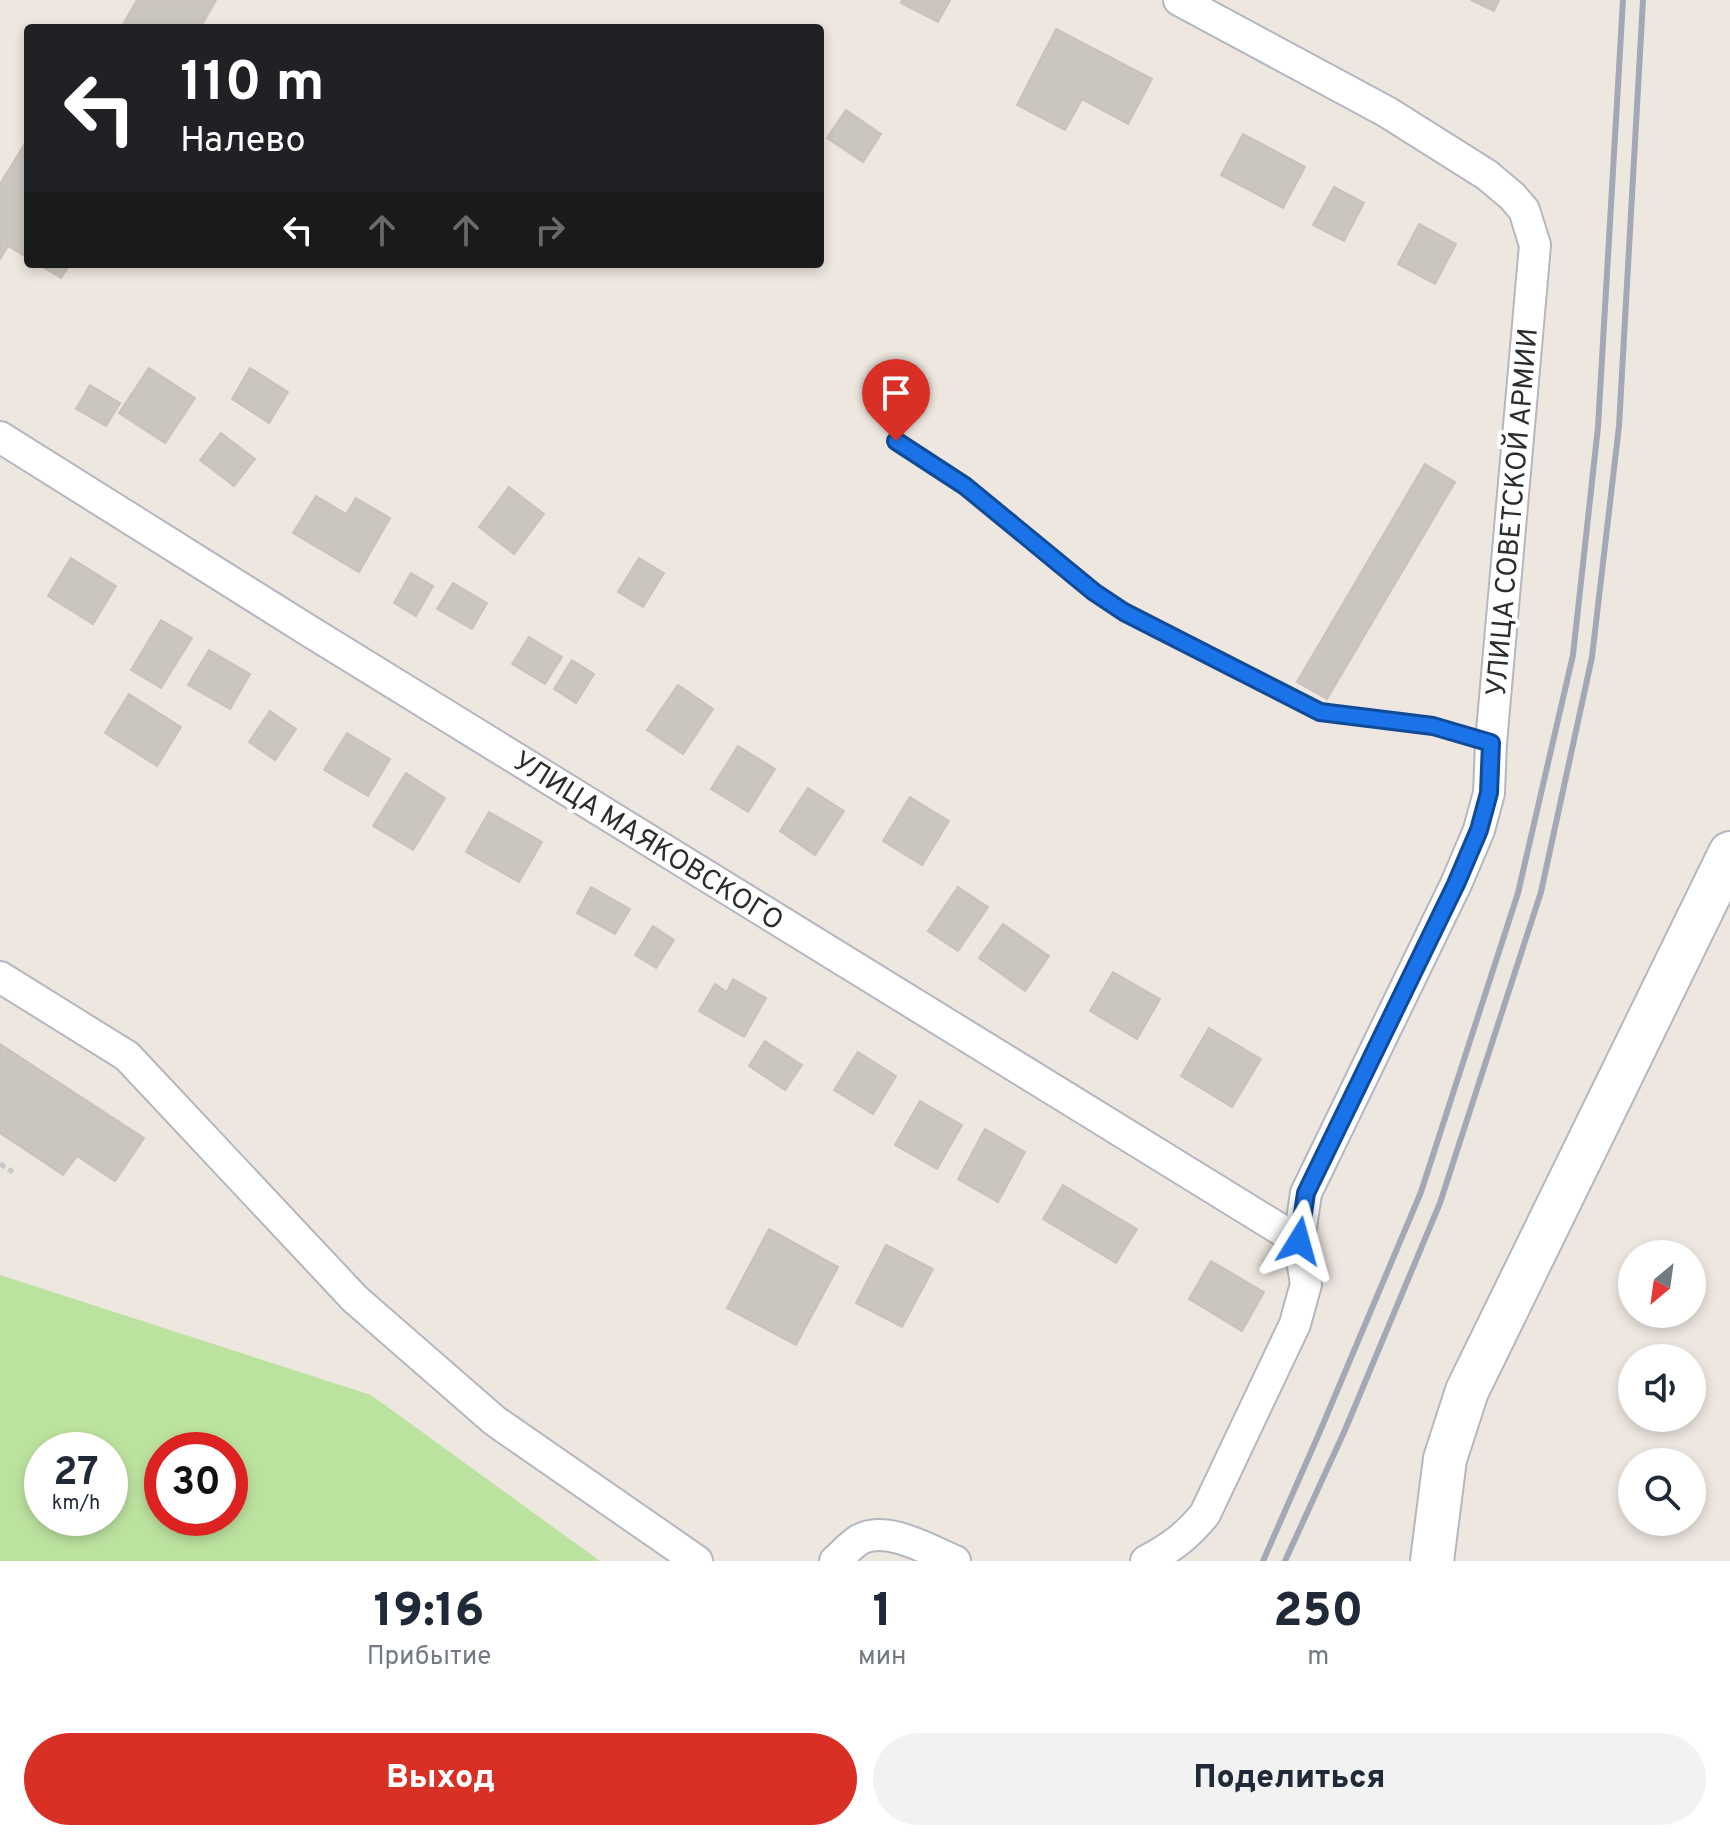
<!DOCTYPE html>
<html lang="ru">
<meta charset="utf-8">
<style>
body{margin:0;font-family:Overpass,sans-serif;background:#f2f2f3;color:#1f2937;height:100vh;display:flex;flex-direction:column;font-size:30px;white-space:nowrap}
*{box-sizing:border-box;margin:0}
p{font-size:26px;color:#747a83}
.icon{flex:none;width:44px;height:44px;fill:none;stroke:currentColor;stroke-width:2;stroke-linecap:round;stroke-linejoin:round}
.map{position:relative;height:1561px;overflow:hidden}
.details{display:flex;flex-direction:column;background:#fff;flex:1}
.details>*{flex:none}
.guide{position:absolute;left:24px;top:24px;width:800px;height:244px;border-radius:8px;box-shadow:0 4px 12px #0003;background:#202124;color:#fff;overflow:hidden}
.needle{width:52px;rotate:209deg}
.controls{position:absolute;left:1618px;top:1240px;display:grid;gap:16px}
.controls a{display:grid;place-items:center;width:88px;height:88px;border-radius:50%;background:#fff;box-shadow:0 4px 12px #0003;font-size:40px}
.speed{position:absolute;left:24px;top:1432px;display:flex;gap:16px;font-size:40px;font-weight:700;text-align:center}
.speed>*{display:grid;place-content:center;width:104px;height:104px;border-radius:50%;background:#fff;box-shadow:0 4px 12px #0003;line-height:1}
.speed small{font-size:20px;font-weight:400}
.speed .limit{border:12px solid #d22;background:#fff;color:#111}
.pin{position:absolute;display:grid;place-items:center;width:68px;height:68px;color:#fff;margin:-82px -34px;border-radius:50% 50% 50% 0;rotate:-45deg;box-shadow:0 0 8px #0007}
.pin .icon{rotate:45deg}
.me{position:absolute;width:88px;margin:-44px;rotate:8deg;stroke-linejoin:round;filter:drop-shadow(0 0 6px #0008)}
.turn{display:flex;align-items:center;gap:28px;height:168px;padding:0 24px;font-size:36px}
.turn .icon{width:104px;height:104px;stroke-width:2.5}
.turn b{display:block;font-size:56px;line-height:68px}
.lanes{display:flex;align-items:center;height:76px;padding:0 24px;background:#0003;justify-content:center;gap:40px;direction:ltr}
.lanes .off{opacity:.35}
.eta{display:flex;justify-content:space-evenly;align-items:center;height:136px;text-align:center}
.eta b{font-size:48px;font-weight:800;line-height:56px}
.button{display:flex;gap:16px;margin-top:auto;padding:16px 24px}
.button a{flex:1;height:92px;border-radius:48px;background:#d93025;color:#fff;font-size:32px;font-weight:800;line-height:92px;text-align:center}
.button a+a{background:#f2f2f3;color:#1f2937}
.map>svg:first-child{display:block}
.green{fill:#bce29f;fill-rule:evenodd}
.building{fill:#cac5be;stroke:#cac2ba;stroke-width:2}
.lines{fill:none;stroke-linecap:round;stroke-linejoin:round}
.lane-casing{stroke:#b4b7c0;stroke-width:18}
.street-casing{stroke:#b4b7c0;stroke-width:34}
.secondary-casing{stroke:#b4b7c0;stroke-width:46}
.path{stroke:#c8c8c8;stroke-width:5;stroke-dasharray:6 4;stroke-linecap:butt}
.lane{stroke:#fff;stroke-width:14}
.street{stroke:#fff;stroke-width:30}
.secondary{stroke:#fff;stroke-width:42}
.rail{stroke:#a3a8b6;stroke-width:6}
.route-casing{stroke:#114b97;stroke-width:20}
.route{stroke:#1a73e8;stroke-width:14}
.labels{text-anchor:middle;stroke-width:8;stroke-linejoin:round;paint-order:stroke}
.street-label{font-size:28px;fill:#2d2d2d;stroke:#fff}
</style>
<div class="map">
<svg width="1730" height="1561" viewBox="0 0 1730 1561">
<rect width="100%" height="100%" fill="#eee7e0"/>
<path class="green" d="M0 1275 371 1395 600 1561H0ZM42 1450H110V1518H42ZM162 1450H230V1518H162Z"/>
<g class="building">
<path d="M137 0H216L200 28H121Z"/>
<path d="M902 0H950L938 22 901 3Z"/>
<path d="M1471 0H1499L1494 11Z"/>
<path d="M1056 29 1152 79 1128 124 1082 99 1065 130 1017 105Z"/>
<path d="M846 110 881 134 863 162 827 138Z"/>
<path d="M1243 134 1305 167 1283 208 1221 175Z"/>
<path d="M24 145 28 147V258L8 246 0 259V184Z"/>
<path d="M1334 187 1364 203 1344 241 1313 225Z"/>
<path d="M1419 224 1456 244 1435 284 1398 264Z"/>
<path d="M38 264H70L61 278Z"/>
<path d="M149 368 195 398 165 443 119 413Z"/>
<path d="M250 368 288 392 269 423 232 399Z"/>
<path d="M90 385 120 403 106 426 76 409Z"/>
<path d="M221 433 255 459 234 486 200 460Z"/>
<path d="M1425 464 1455 482 1327 699 1297 682Z"/>
<path d="M509 487 544 514 514 554 479 527Z"/>
<path d="M316 496 346 514 356 498 390 518 359 572 293 533Z"/>
<path d="M71 558 116 586 93 624 48 596Z"/>
<path d="M639 558 664 573 643 607 618 592Z"/>
<path d="M411 573 433 586 416 616 394 603Z"/>
<path d="M453 583 487 603 472 629 437 609Z"/>
<path d="M161 620 192 638 161 688 131 670Z"/>
<path d="M529 637 562 657 545 684 512 664Z"/>
<path d="M209 650 250 674 230 709 188 685Z"/>
<path d="M572 660 594 674 576 703 554 689Z"/>
<path d="M678 685 713 709 683 754 647 730Z"/>
<path d="M129 694 181 727 157 766 105 733Z"/>
<path d="M270 711 296 729 275 760 249 742Z"/>
<path d="M347 733 390 759 368 796 324 770Z"/>
<path d="M738 746 775 769 748 812 711 789Z"/>
<path d="M406 773 445 798 413 850 373 826Z"/>
<path d="M808 788 844 811 815 855 780 831Z"/>
<path d="M910 797 949 821 922 865 883 841Z"/>
<path d="M489 812 542 842 519 882 466 852Z"/>
<path d="M591 887 630 909 615 934 577 913Z"/>
<path d="M958 887 988 907 958 951 928 931Z"/>
<path d="M1003 924 1049 956 1025 991 979 958Z"/>
<path d="M653 926 674 940 656 968 635 955Z"/>
<path d="M1113 972 1160 999 1137 1039 1090 1011Z"/>
<path d="M733 979 766 998 744 1037 699 1011 715 984 727 992Z"/>
<path d="M1209 1028 1261 1059 1232 1107 1181 1076Z"/>
<path d="M765 1041 802 1065 785 1090 749 1066Z"/>
<path d="M0 1044 144 1138 115 1181 77 1156 63 1175 0 1133Z"/>
<path d="M858 1052 896 1076 873 1114 834 1090Z"/>
<path d="M920 1101 962 1125 937 1169 895 1145Z"/>
<path d="M985 1129 1025 1152 998 1202 958 1179Z"/>
<path d="M1063 1185 1137 1229 1116 1263 1043 1219Z"/>
<path d="M769 1229 838 1267 796 1345 727 1308Z"/>
<path d="M886 1245 933 1269 902 1327 856 1303Z"/>
<path d="M1211 1261 1264 1292 1242 1331 1189 1299Z"/>
</g>
<g class="lines">
<g class="lane-casing">
<path id="lane" d="M896 441 965 486 1094 592 1124 612 1320 712 1433 726 1491 743"/>
</g>
<g class="street-casing">
<g id="street">
<path d="M0 437 306 629 1299 1241"/>
<path d="M0 977 127 1056 355 1299 495 1421 697 1561"/>
<path d="M835 1561C843 1554 851 1545 859 1540 885 1524 929 1550 955 1561"/>
<path d="M1146 1561C1171 1548 1187 1536 1205 1514L1295 1324 1306 1284 1299 1241 1306 1193 1456 884 1479 830 1489 793 1491 743 1535 245 1524 210 1512 196 1487 175 1387 112 1179 0"/>
</g>
</g>
<g class="secondary-casing">
<path id="secondary" d="M1432 1561 1445 1459 1467 1391 1730 853"/>
</g>
<path class="path" d="M0 1164 13 1172"/>
<use href="#lane" class="lane"/>
<use href="#street" class="street"/>
<use href="#secondary" class="secondary"/>
<g class="rail">
<path d="M1263 1561 1318 1436 1421 1192 1518 893 1573 655 1598 427 1623 0"/>
<path d="M1285 1561 1345 1430 1440 1203 1541 892 1592 657 1619 426 1643 0"/>
</g>
</g>
<g class="lines">
<g class="route-casing">
<path id="route" d="M896 441 965 486 1094 592 1124 612 1320 712 1433 726 1491 743 1489 793 1479 830 1456 884 1306 1193 1299 1241"/>
</g>
<use href="#route" class="route"/>
</g>
<g class="labels">
<g class="street-label">
<text transform="translate(1511 512) rotate(-85)" y="10">УЛИЦА СОВЕТСКОЙ АРМИИ</text>
<text transform="translate(649 840) rotate(32)" y="10">УЛИЦА МАЯКОВСКОГО</text>
</g>
</g>
</svg>
<div class="controls">
<a><svg class="needle" viewBox="-14 -14 28 28"><path d="M0-13l5 13h-10z" fill="#e53935"/><path d="M0 13l5-13h-10z" fill="#747a83"/></svg></a>
<a><svg class="icon" aria-label="sound" viewBox="0 0 24 24"><path d="M4 9h4l5-4v14l-5-4H4zM17 9q2 3 0 6"/></svg></a>
<a><svg class="icon" aria-label="search" viewBox="0 0 24 24"><circle cx="10" cy="10" r="6"/><path d="M15 15l6 6"/></svg></a>
</div>
<div class="speed"><div>27<small>km/h</small></div><div class="limit">30</div></div>
<div class="pin" style="left:896px;top:441px;background:#d93025"><svg class="icon" aria-label="arrive" viewBox="0 0 24 24"><path d="M6 21V4h12l-3 4 3 4H6"/></svg></div>
<svg class="me" style="left:1299px;top:1241px" viewBox="-20 -20 40 40"><path d="M0-17L14 15 0 8-14 15z" fill="#1a73e8" stroke="#fff" stroke-width="4"/></svg>
<div class="guide">
<div class="turn"><svg class="icon" aria-label="left" viewBox="0 0 24 24"><path d="M17 20v-9H6M10 6l-5 5 5 5"/></svg><div><b>110 m</b>Налево</div></div>
<div class="lanes"><svg class="icon" aria-label="left" viewBox="0 0 24 24"><path d="M17 20v-9H6M10 6l-5 5 5 5"/></svg><svg class="icon off" aria-label="ahead" viewBox="0 0 24 24"><path d="M12 20V5M6 11l6-6 6 6"/></svg><svg class="icon off" aria-label="ahead" viewBox="0 0 24 24"><path d="M12 20V5M6 11l6-6 6 6"/></svg><svg class="icon off" aria-label="right" viewBox="0 0 24 24"><path d="M7 20v-9h11M14 6l5 5-5 5"/></svg></div>
</div>
</div>
<section class="details">
<div class="eta">
<div><b>19:16</b><p>Прибытие</p></div>
<div><b>1</b><p>мин</p></div>
<div><b>250</b><p>m</p></div>
</div>
<div class="button"><a>Выход</a><a>Поделиться</a></div>
</section>
